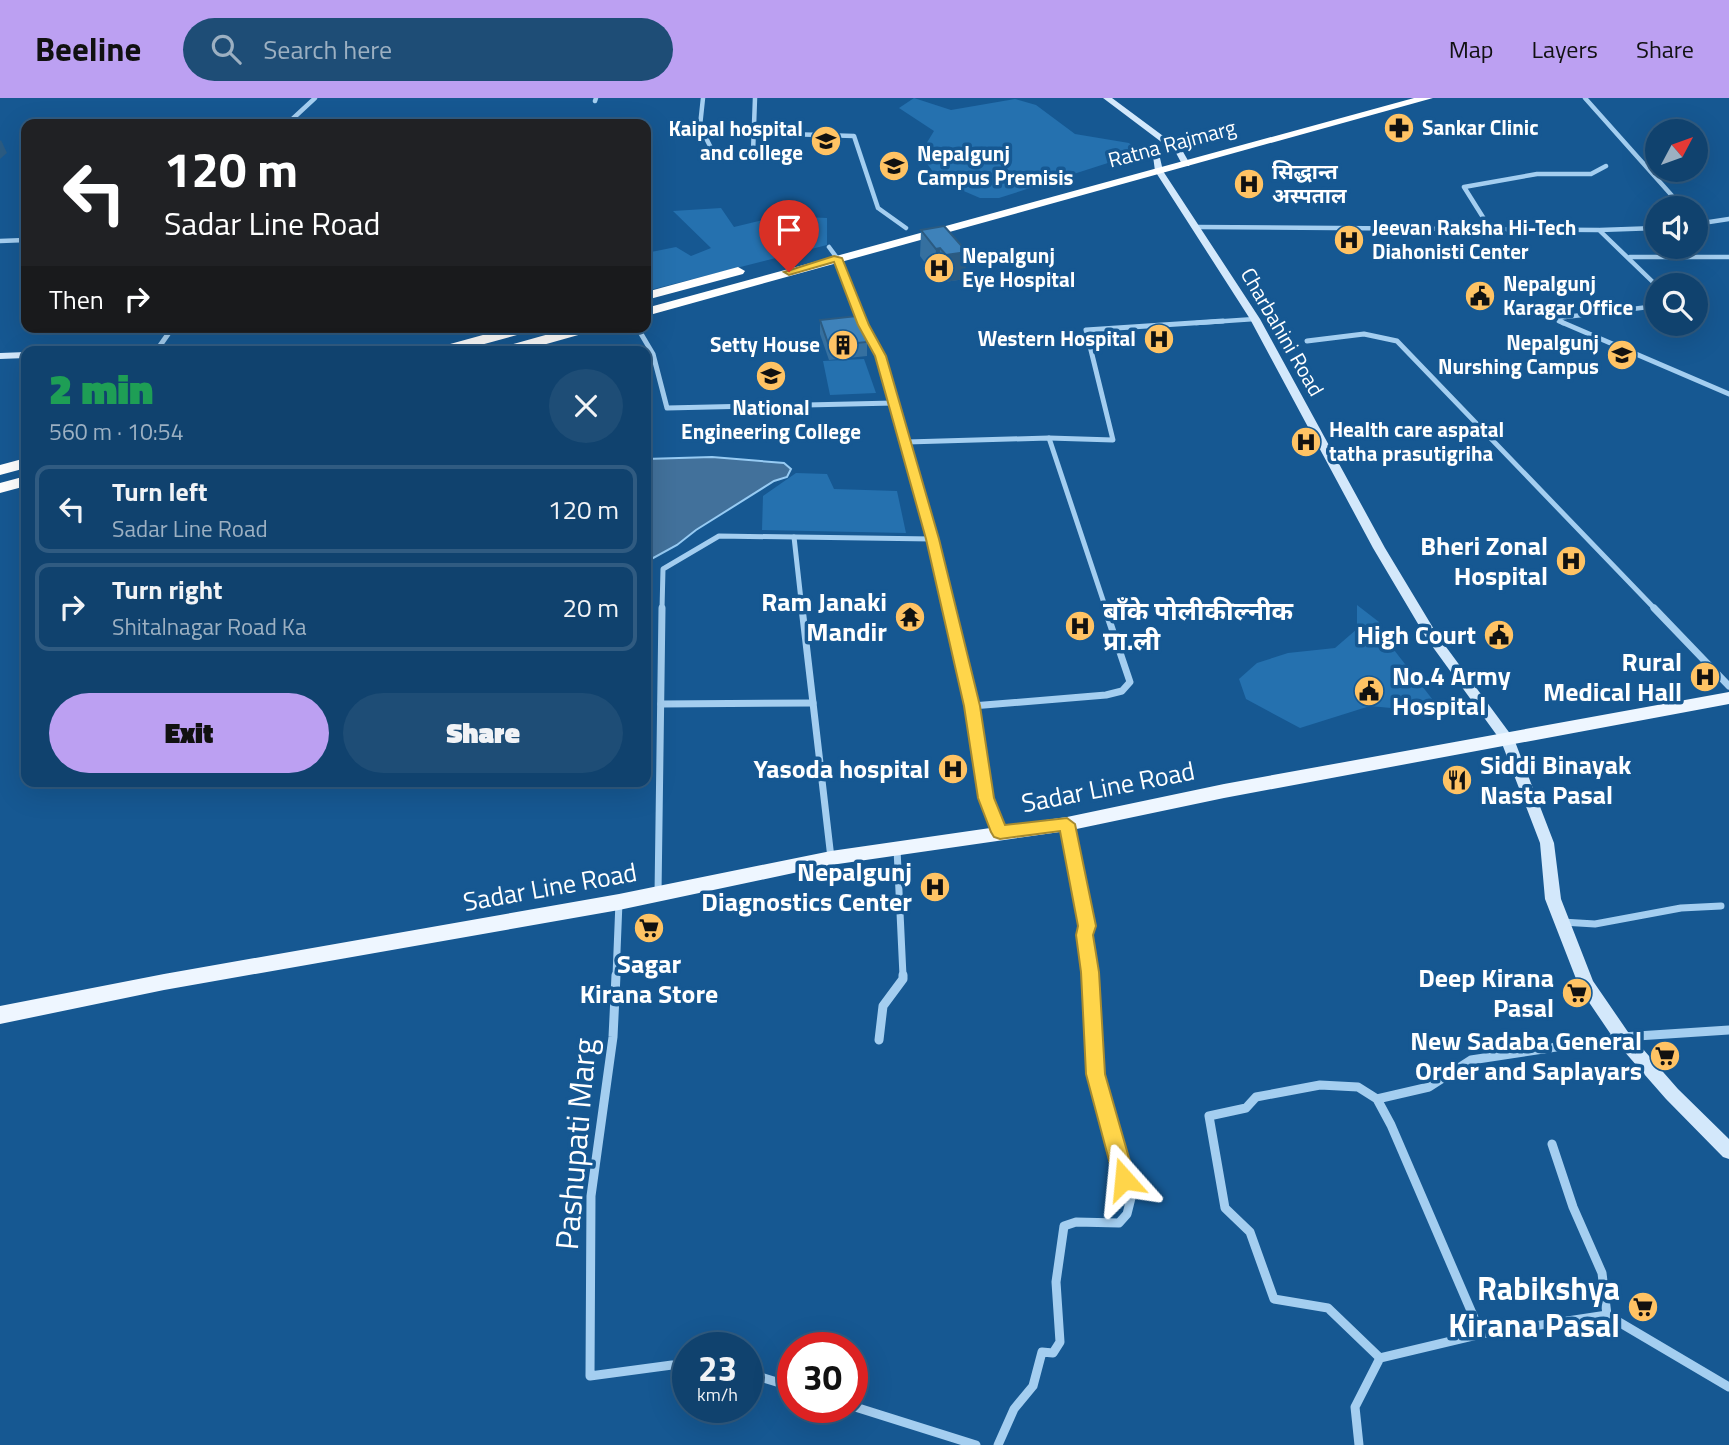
<!DOCTYPE html>
<meta charset="utf-8">
<style>
body{margin:0;font-family:"Titillium Web","Noto Sans Devanagari",sans-serif;background:#1e4d76;color:#f1f3f6;height:100vh;display:flex;flex-direction:column;font-size:26px;white-space:nowrap}
*{box-sizing:border-box;margin:0}
p{font-size:23px;color:#9cb0c2}
.icon{flex:none;width:38px;height:38px;fill:none;stroke:currentColor;stroke-width:2;stroke-linecap:round;stroke-linejoin:round}
.map{position:relative;flex:1;overflow:hidden}
.sheet{position:absolute;left:21px;top:248px;width:630px;height:441px;display:flex;flex-direction:column;background:#10426e;border-radius:14px;box-shadow:0 7px 28px #0002,0 0 0 2px #305b81}
.sheet>*{flex:none}
.top-card{position:absolute;left:21px;top:21px;width:630px;height:214px;border-radius:14px;box-shadow:0 7px 28px #0002,0 0 0 2px #305b81;background:#202124;color:#fff;overflow:hidden}
.needle{width:46px;rotate:49deg}
.controls{position:absolute;left:1645px;top:21px;display:grid;gap:14px}
.controls a{display:grid;place-items:center;width:63px;height:63px;border-radius:50%;background:#10426e;box-shadow:0 7px 28px #0002,0 0 0 2px #305b81;font-size:35px}
.speed{position:absolute;left:672px;top:1234px;display:flex;gap:14px;font-size:35px;font-weight:700;text-align:center}
.speed>*{display:grid;place-content:center;width:91px;height:91px;border-radius:50%;background:#10426e;box-shadow:0 7px 28px #0002,0 0 0 2px #305b81;line-height:1}
.speed small{font-size:18px;font-weight:400}
.speed .limit{border:10px solid #d22;background:#fff;color:#111}
.pin{position:absolute;display:grid;place-items:center;width:60px;height:60px;color:#fff;margin:-72px -30px;border-radius:50% 50% 50% 0;rotate:-45deg;box-shadow:0 0 7px #0007}
.pin .icon{rotate:45deg}
.me{position:absolute;width:77px;margin:-38px;rotate:342deg;stroke-linejoin:round;filter:drop-shadow(0 0 5px #0008)}
.turn{display:flex;align-items:center;gap:24px;height:147px;padding:0 28px;font-size:32px}
.turn .icon{width:91px;height:91px;stroke-width:2.5}
.turn b{display:block;font-size:49px;line-height:60px}
.then{display:flex;align-items:center;height:66px;padding:0 28px;background:#0003;gap:14px;font-size:26px}
.round{display:grid;place-items:center;flex:none;width:74px;height:74px;border-radius:37px;background:#1e4d76}
.head{display:flex;align-items:center;justify-content:space-between;height:119px;padding:0 28px}
h1{font-size:42px;font-weight:800;line-height:52px;color:#1e9e55}
.cta{display:flex;gap:14px;margin-top:auto;padding:14px 28px}
.cta a{flex:1;height:80px;border-radius:42px;background:#bca0f2;color:#111;font-size:28px;font-weight:800;line-height:80px;text-align:center}
.cta a+a{background:#1e4d76;color:#f1f3f6}
ul{padding:0;list-style:none}
li{display:flex;align-items:center;gap:21px;height:88px;margin:0 14px 10px;padding:0 14px;border:4px solid #305b81;border-radius:14px}
li div{flex:1}
li b{display:block;font-size:26px}
li em{font-style:normal}
header{display:flex;align-items:center;gap:42px;box-sizing:border-box;height:98px;padding:0 35px;background:#bca0f2;color:#111}
header strong{font-size:33px}
nav{display:flex;gap:38px;margin-inline-start:auto;font-size:24px}
.search{width:490px;height:63px;background:#1e4d76;display:flex;align-items:center;gap:18px;box-sizing:border-box;padding:0 24px;border-radius:38px;color:#9cb0c2;font-size:26px}
.map>svg:first-child{display:block}
.green{fill:#2571af}
.water{fill:#42719b;stroke:#97cbf3;stroke-width:2}
.lines{fill:none;stroke-linecap:round;stroke-linejoin:round}
.street-far3{stroke:#a4cef0;stroke-width:4.5}
.street-far2{stroke:#a4cef0;stroke-width:5}
.street-far1{stroke:#a4cef0;stroke-width:7}
.street{stroke:#a4cef0;stroke-width:9}
.secondary{fill:#d3e8fb;fill-rule:evenodd}
.primary{fill:#eef6ff;fill-rule:evenodd}
.highway{fill:#fff;fill-rule:evenodd}
.wall{fill:#3570a0}
.shaded-wall{fill:#2b5b82}
.building{fill:#3e82ba;stroke:#2b5b82;stroke-width:2}
.route{fill:#ffd54a;stroke:#a68a30;stroke-width:2}
.labels{text-anchor:middle;stroke-width:7;stroke-linejoin:round;paint-order:stroke}
.far-poi-label{font-size:21px;font-weight:bold;fill:#fff;stroke:#165892;text-anchor:start}
.far-street-label{font-size:21px;fill:#fff;stroke:#165892}
.poi-label{font-size:26px;font-weight:bold;fill:#fff;stroke:#165892;text-anchor:end}
.street-label{font-size:26px;fill:#fff;stroke:#165892}
.near-street-label{font-size:32px;fill:#fff;stroke:#165892}
.near-poi-label{font-size:32px;font-weight:bold;fill:#fff;stroke:#165892;text-anchor:end}
</style>
<header>
<strong>Beeline</strong>
<div class="search"><svg class="icon" aria-label="search" viewBox="0 0 24 24"><circle cx="10" cy="10" r="6"/><path d="M15 15l6 6"/></svg>Search here</div>
<nav><a>Map</a><a>Layers</a><a>Share</a></nav>
</header>
<div class="map">
<svg width="1729" height="1347" viewBox="0 0 1729 1347">
<rect width="100%" height="100%" fill="#165892"/>
<g class="green">
<path d="M914 0 951 12 1015 1 1036 7 1075 36 1129 45 1139 55 999 100H980L959 91 944 89 920 56 934 33 899 10Z"/>
<path d="M721 110 734 129 779 118 827 120V147L646 193V155L676 149 691 158 711 150 673 113Z"/>
<path d="M864 261 876 295 830 297 823 263Z"/>
<path d="M796 375 827 376 834 391 897 393 906 435 762 432 763 398Z"/>
<path d="M1357 507 1379 524 1384 539 1443 615 1370 608 1300 630 1246 601 1239 581 1257 565 1288 555 1335 550 1357 531Z"/>
</g>
<path class="water" d="M712 359 784 365 791 371 787 379 774 383 696 432 677 447 646 464V361Z"/>
<g class="lines">
<g class="street-far3">
<path d="M703 0 700 28 715 58"/>
<path d="M1585 0 1683 110"/>
<path d="M595 3 596 0"/>
<path d="M287 26 315 0"/>
<path d="M754 35 854 38 878 110 906 130"/>
<path d="M753 55 755 0"/>
<path d="M1696 126 1729 121"/>
<path d="M1197 129 1599 132 1657 188"/>
<path d="M1491 132 1464 89 1537 76H1591L1606 68"/>
<path d="M1600 132 1657 130"/>
<path d="M0 143 26 142"/>
<path d="M829 149 837 160 862 225"/>
<path d="M1630 159H1729"/>
<path d="M1196 225 1255 221"/>
<path d="M1563 225 1557 220 1657 208"/>
</g>
<g class="street-far2">
<path d="M861 223 881 258 907 344 948 511"/>
<path d="M1559 223 1729 296"/>
<path d="M637 229 653 256 667 310 894 305"/>
<path d="M1307 243 1364 236 1397 243 1655 511"/>
<path d="M159 249 173 229"/>
<path d="M1049 340 1113 342 1086 232 1223 223"/>
<path d="M907 344 1049 340 1106 511"/>
<path d="M794 439 802 511"/>
<path d="M662 511 663 471 719 438 932 441"/>
</g>
<g class="street-far1">
<path d="M802 510 831 760"/>
<path d="M948 510 972 608 986 700 1000 734"/>
<path d="M1654 510 1729 588"/>
<path d="M661 606 813 605"/>
<path d="M972 608 1106 597 1122 593 1130 584 1105 510"/>
<path d="M1067 726 1087 828 1085 837 1090 878"/>
<path d="M897 751 903 878"/>
<path d="M658 796 662 510"/>
<path d="M1562 824 1595 826 1681 810 1721 808"/>
<path d="M616 878 619 804"/>
</g>
<g class="street">
<path d="M616 877 613 939 591 1098 590 1278 672 1267 688 1268"/>
<path d="M879 942 883 908 903 881V877"/>
<path d="M1377 1001 1429 989 1471 962 1622 939 1729 932"/>
<path d="M1552 1046 1573 1109 1602 1175 1607 1217"/>
<path d="M1380 1260 1328 1210 1274 1201 1250 1134 1225 1110 1209 1018 1246 1010 1256 999 1320 987 1358 989 1377 1001 1391 1027 1481 1236"/>
<path d="M747 1275 793 1289"/>
<path d="M852 1308 976 1347"/>
<path d="M998 1347 1014 1311 1033 1288 1042 1254 1053 1255 1060 1244 1056 1184 1064 1128 1076 1124 1119 1125 1127 1116 1131 1100 1111 1041 1095 976 1090 877"/>
<path d="M1359 1347 1355 1309 1380 1260 1481 1236 1607 1217 1729 1289"/>
</g>
<g class="secondary">
<path d="M1103 0H1112L1182 52 1190 66 1189 68H1183L1176 55Z"/>
<path d="M1153 58 1160 60 1163 73 1260 221 1385 450 1438 538 1514 641 1554 745 1561 801 1593 883 1628 934 1678 991 1729 1041V1061L1723 1059 1666 1001 1616 944 1580 891 1545 801 1540 745 1501 643 1427 541 1373 450 1250 221 1155 73Z"/>
<path d="M159 246 291 251 296 254 159 252 76 254 81 251Z"/>
<path d="M26 254V260L0 261V255Z"/>
</g>
<path class="primary" d="M1729 594V606L1224 700 1067 733 831 767 619 812 164 892 0 926V908L164 876 619 796 831 753 1067 719 1224 686Z"/>
<g class="highway">
<path d="M1414 0H1433L646 218V210Z"/>
<path d="M738 169 745 173 743 176 646 202V194Z"/>
<path d="M512 229H537L535 232 455 254H430L432 251Z"/>
<path d="M574 229H598L596 232 518 254H493L495 251Z"/>
<path d="M26 360V370L0 377V367Z"/>
<path d="M26 378V388L0 395V385Z"/>
</g>
</g>
<g class="wall">
<path d="M944 128 965 181 945 184 939 177 935 178 920 158 921 132Z"/>
<path d="M820 222 867 244V258L829 262 820 236Z"/>
</g>
<g class="shaded-wall">
<path d="M1 42 7 55 0 61V43Z"/>
<path d="M940 150 939 177 935 178 936 151Z"/>
<path d="M967 154 965 181 945 184 946 157Z"/>
</g>
<g class="building">
<path d="M944 128 967 154 946 157 940 150 936 151 921 132Z"/>
<path d="M857 218 867 244 829 248 820 222Z"/>
</g>
<path class="route" d="M834 158 842 160 869 227 886 258 939 441 980 608 994 700 1005 727 1067 720 1075 726 1096 828 1093 837 1099 874 1105 976 1135 1081 1132 1087 1124 1090 1117 1087 1114 1081 1086 976 1081 874 1076 837 1078 828 1060 733 1000 741 994 739 991 734 978 700 964 608 926 441 875 258 858 227 834 164 789 177 784 174Z"/>
<defs>
<g id="pharmacy-disc" transform="scale(1.575)"><circle r="9.5" fill="#ffc364" stroke="#165892"/><path d="M-2-6h4v4h4v4h-4v4h-4v-4h-4v-4h4Z" fill="#111"/></g>
<g id="university-disc" transform="scale(1.575)"><circle r="9.5" fill="#ffc364" stroke="#165892"/><path d="M0-5L7-2L0 1L-7-2ZM-4 1L0 2.5L4 1V4Q0 6-4 4Z" fill="#111"/></g>
<g id="hospital-disc" transform="scale(1.575)"><circle r="9.5" fill="#ffc364" stroke="#165892"/><path d="M-5-5h3v3.5h4V-5h3V5h-3V1.5h-4V5h-3Z" fill="#111"/></g>
<g id="civic-disc" transform="scale(1.575)"><circle r="9.5" fill="#ffc364" stroke="#165892"/><path d="M-.6-6.5H3V-4.5H.6V-3L4-1V1h2V6H-6V1h2V-1L-.6-3ZM-1.2 2.5V6h2.4V2.5Z" fill="#111"/></g>
<g id="building-disc" transform="scale(1.575)"><circle r="9.5" fill="#ffc364" stroke="#165892"/><path d="M-4-6H4V6H1V3H-1V6H-4ZM-2.5-4.3h1.7v1.8h-1.7ZM.8-4.3h1.7v1.8H.8ZM-2.5-1h1.7V.8h-1.7ZM.8-1h1.7V.8H.8Z" fill="#111"/></g>
<g id="temple-disc" transform="scale(1.575)"><circle r="9.5" fill="#ffc364" stroke="#165892"/><path d="M0-6L5-2H3V0L6.5 2.5H4V6H1.5V3h-3V6H-4V2.5H-6.5L-3 0V-2H-5Z" fill="#111"/></g>
<g id="restaurant-disc" transform="scale(1.575)"><circle r="9.5" fill="#ffc364" stroke="#165892"/><path d="M-5-6h1v4h1v-4h1v4h1v-4h1v5L-1.5 .5V6h-2V.5L-5-1ZM5-6V6H3V1.5H1.5Q1.5-4 5-6Z" fill="#111"/></g>
<g id="supermarket-disc" transform="scale(1.575)"><circle r="9.5" fill="#ffc364" stroke="#165892"/><path d="M-6-5.5h2.5l.6 2H6L4.5 2H-2.5L-4.4-4H-6ZM-1.5 3.2a1.3 1.3 0 1 0 .1 0ZM3 3.2a1.3 1.3 0 1 0 .1 0Z" fill="#111"/></g>
</defs>
<g fill-rule="evenodd">
<use href="#pharmacy-disc" x="1399" y="30"/>
<use href="#university-disc" x="826" y="43"/>
<use href="#university-disc" x="894" y="68"/>
<use href="#hospital-disc" x="1249" y="86"/>
<use href="#hospital-disc" x="1349" y="142"/>
<use href="#hospital-disc" x="939" y="170"/>
<use href="#civic-disc" x="1480" y="198"/>
<use href="#hospital-disc" x="1159" y="241"/>
<use href="#building-disc" x="843" y="247"/>
<use href="#university-disc" x="1622" y="257"/>
<use href="#university-disc" x="771" y="278"/>
<use href="#hospital-disc" x="1306" y="344"/>
<use href="#hospital-disc" x="1571" y="463"/>
<use href="#temple-disc" x="910" y="519"/>
<use href="#hospital-disc" x="1080" y="528"/>
<use href="#civic-disc" x="1499" y="537"/>
<use href="#hospital-disc" x="1705" y="579"/>
<use href="#civic-disc" x="1369" y="593"/>
<use href="#hospital-disc" x="953" y="671"/>
<use href="#restaurant-disc" x="1457" y="682"/>
<use href="#hospital-disc" x="935" y="789"/>
<use href="#supermarket-disc" x="649" y="830"/>
<use href="#supermarket-disc" x="1577" y="895"/>
<use href="#supermarket-disc" x="1665" y="958"/>
<use href="#supermarket-disc" x="1643" y="1209"/>
</g>
<g class="labels">
<g class="far-poi-label">
<text x="1422" y="37">Sankar Clinic</text>
<text x="803" y="38" text-anchor="end">Kaipal hospital<tspan x="803" dy="24">and college</tspan></text>
<text x="917" y="63">Nepalgunj<tspan x="917" dy="24">Campus Premisis</tspan></text>
<text x="1272" y="81">सिद्धान्त<tspan x="1272" dy="24">अस्पताल</tspan></text>
<text x="1372" y="137">Jeevan Raksha Hi-Tech<tspan x="1372" dy="24">Diahonisti Center</tspan></text>
<text x="962" y="165">Nepalgunj<tspan x="962" dy="24">Eye Hospital</tspan></text>
<text x="1503" y="193">Nepalgunj<tspan x="1503" dy="24">Karagar Office</tspan></text>
<text x="1136" y="248" text-anchor="end">Western Hospital</text>
<text x="1599" y="252" text-anchor="end">Nepalgunj<tspan x="1599" dy="24">Nurshing Campus</tspan></text>
<text x="820" y="254" text-anchor="end">Setty House</text>
<text x="771" y="317" text-anchor="middle">National<tspan x="771" dy="24">Engineering College</tspan></text>
<text x="1329" y="339">Health care aspatal<tspan x="1329" dy="24">tatha prasutigriha</tspan></text>
</g>
<g class="far-street-label">
<text transform="translate(1172 46) rotate(-15)" y="7">Ratna Rajmarg</text>
<text transform="translate(1282 234) rotate(60)" y="7">Charbahini Road</text>
</g>
<g class="poi-label">
<text x="1548" y="457">Bheri Zonal<tspan x="1548" dy="30">Hospital</tspan></text>
<text x="887" y="513">Ram Janaki<tspan x="887" dy="30">Mandir</tspan></text>
<text x="1103" y="522" text-anchor="start">बाँके पोलीकील्नीक<tspan x="1103" dy="30">प्रा.ली</tspan></text>
<text x="1476" y="546">High Court</text>
<text x="1682" y="573">Rural<tspan x="1682" dy="30">Medical Hall</tspan></text>
<text x="1392" y="587" text-anchor="start">No.4 Army<tspan x="1392" dy="30">Hospital</tspan></text>
<text x="1480" y="676" text-anchor="start">Siddi Binayak<tspan x="1480" dy="30">Nasta Pasal</tspan></text>
<text x="930" y="680">Yasoda hospital</text>
<text x="912" y="783">Nepalgunj<tspan x="912" dy="30">Diagnostics Center</tspan></text>
<text x="649" y="875" text-anchor="middle">Sagar<tspan x="649" dy="30">Kirana Store</tspan></text>
<text x="1554" y="889">Deep Kirana<tspan x="1554" dy="30">Pasal</tspan></text>
<text x="1642" y="952">New Sadaba General<tspan x="1642" dy="30">Order and Saplayars</tspan></text>
</g>
<g class="street-label">
<text transform="translate(1108 689) rotate(-11)" y="9">Sadar Line Road</text>
<text transform="translate(550 789) rotate(-10)" y="9">Sadar Line Road</text>
</g>
<g class="near-street-label">
<text transform="translate(576 1046) rotate(-85)" y="11">Pashupati Marg</text>
</g>
<g class="near-poi-label">
<text x="1620" y="1202">Rabikshya<tspan x="1620" dy="37">Kirana Pasal</tspan></text>
</g>
</g>
</svg>
<div class="controls">
<a><svg class="needle" viewBox="-14 -14 28 28"><path d="M0-13l5 13h-10z" fill="#e53935"/><path d="M0 13l5-13h-10z" fill="#9cb0c2"/></svg></a>
<a><svg class="icon" aria-label="sound" viewBox="0 0 24 24"><path d="M4 9h4l5-4v14l-5-4H4zM17 9q2 3 0 6"/></svg></a>
<a><svg class="icon" aria-label="search" viewBox="0 0 24 24"><circle cx="10" cy="10" r="6"/><path d="M15 15l6 6"/></svg></a>
</div>
<div class="speed"><div>23<small>km/h</small></div><div class="limit">30</div></div>
<div class="pin" style="left:789px;top:174px;background:#d93025"><svg class="icon" aria-label="arrive" viewBox="0 0 24 24"><path d="M6 21V4h12l-3 4 3 4H6"/></svg></div>
<svg class="me" style="left:1124px;top:1081px" viewBox="-20 -20 40 40"><path d="M0-17L14 15 0 8-14 15z" fill="#ffd54a" stroke="#fff" stroke-width="4"/></svg>
<div class="top-card">
<div class="turn"><svg class="icon" aria-label="left" viewBox="0 0 24 24"><path d="M17 20v-9H6M10 6l-5 5 5 5"/></svg><div><b>120 m</b>Sadar Line Road</div></div>
<div class="then">Then<svg class="icon" aria-label="right" viewBox="0 0 24 24"><path d="M7 20v-9h11M14 6l5 5-5 5"/></svg></div>
</div>
<section class="sheet">
<div class="head"><div><h1>2 min</h1><p>560 m · 10:54</p></div><a class="round"><svg class="icon" aria-label="close" viewBox="0 0 24 24"><path d="M6 6l12 12M18 6L6 18"/></svg></a></div>
<ul>
<li><svg class="icon" aria-label="left" viewBox="0 0 24 24"><path d="M17 20v-9H6M10 6l-5 5 5 5"/></svg><div><b>Turn left</b><p>Sadar Line Road</p></div><em>120 m</em></li>
<li><svg class="icon" aria-label="right" viewBox="0 0 24 24"><path d="M7 20v-9h11M14 6l5 5-5 5"/></svg><div><b>Turn right</b><p>Shitalnagar Road Ka</p></div><em>20 m</em></li>
</ul>
<div class="cta"><a>Exit</a><a>Share</a></div>
</section>
</div>
